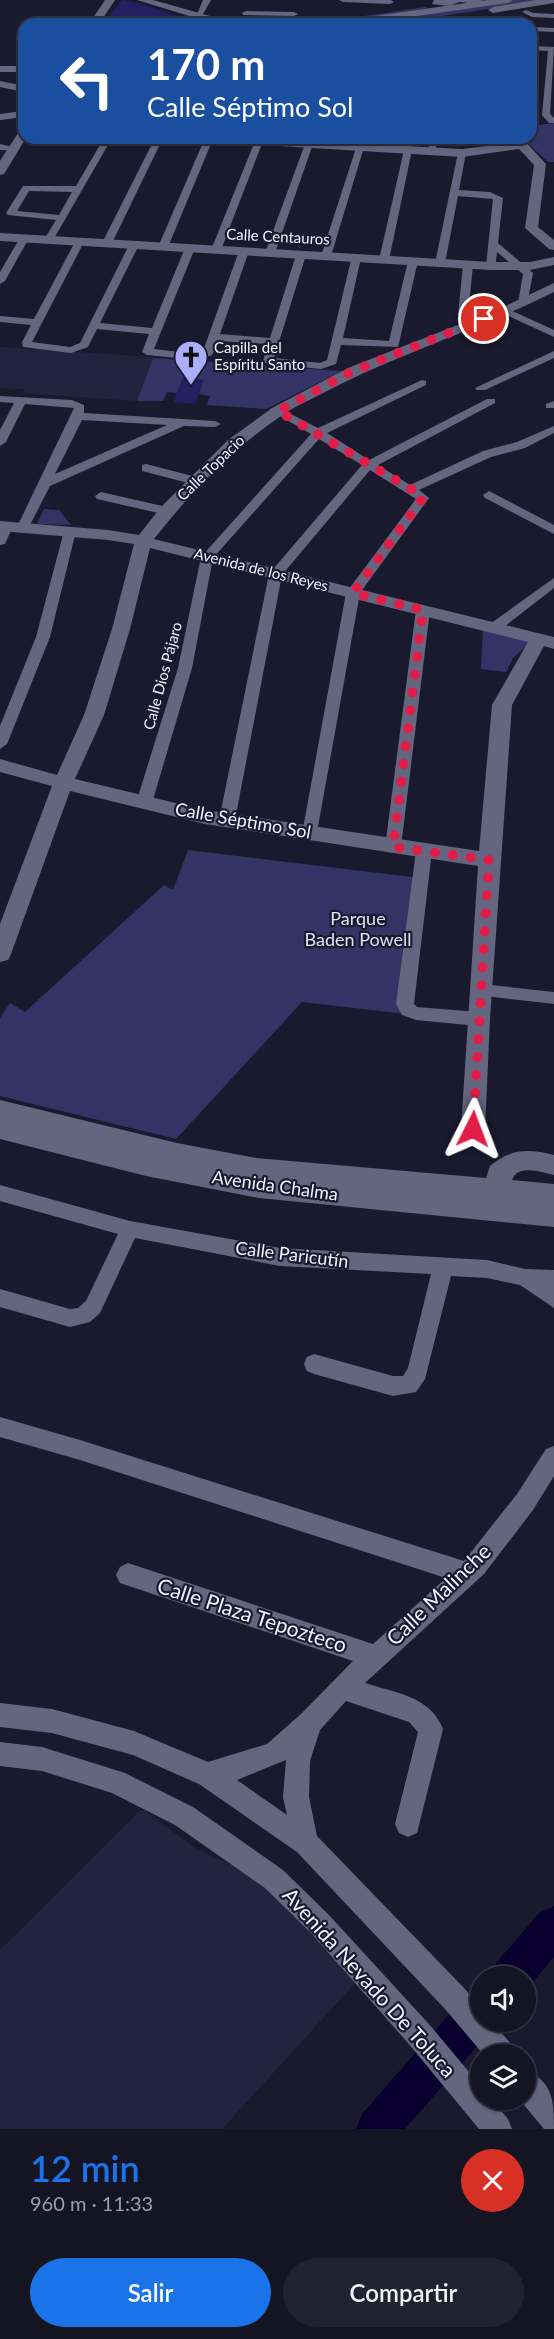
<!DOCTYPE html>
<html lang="es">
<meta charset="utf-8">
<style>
body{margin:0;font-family:Lato,sans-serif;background:#212130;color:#f1f3f6;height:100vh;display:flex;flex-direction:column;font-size:22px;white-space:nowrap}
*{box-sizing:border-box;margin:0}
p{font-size:20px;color:#9d9ea6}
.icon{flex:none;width:33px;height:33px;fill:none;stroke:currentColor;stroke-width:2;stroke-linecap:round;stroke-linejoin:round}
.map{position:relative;height:2129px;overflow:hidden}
.drawer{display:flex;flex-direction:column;background:#141423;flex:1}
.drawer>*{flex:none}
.banner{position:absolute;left:18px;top:18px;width:519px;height:126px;border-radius:18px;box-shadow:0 2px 4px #0004,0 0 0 2px #333341;background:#1a4fa0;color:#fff;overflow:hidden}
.buttons{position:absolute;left:470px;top:1966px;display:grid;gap:12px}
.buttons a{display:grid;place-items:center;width:66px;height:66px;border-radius:50%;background:#141423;box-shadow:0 2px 4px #0004,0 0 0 2px #333341;font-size:30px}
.pin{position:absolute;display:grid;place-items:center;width:51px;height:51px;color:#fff;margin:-26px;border:3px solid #fff;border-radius:50%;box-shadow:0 2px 6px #0007}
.me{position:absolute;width:66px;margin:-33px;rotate:3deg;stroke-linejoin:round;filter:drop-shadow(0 0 4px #0008)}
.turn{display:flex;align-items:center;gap:21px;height:126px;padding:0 30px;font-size:27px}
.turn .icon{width:78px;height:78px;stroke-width:2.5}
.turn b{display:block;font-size:42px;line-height:51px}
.round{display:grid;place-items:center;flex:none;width:63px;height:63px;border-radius:32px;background:#212130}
.head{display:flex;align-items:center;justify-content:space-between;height:102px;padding:0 30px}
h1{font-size:36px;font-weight:600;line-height:45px;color:#1a73e8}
.action{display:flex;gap:12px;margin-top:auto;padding:12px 30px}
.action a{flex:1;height:69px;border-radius:36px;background:#1a73e8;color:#fff;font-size:24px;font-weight:600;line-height:69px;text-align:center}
.action a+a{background:#212130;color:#f1f3f6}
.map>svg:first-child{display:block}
.built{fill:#22233e}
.green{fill:#333365}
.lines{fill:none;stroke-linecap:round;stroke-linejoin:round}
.river{fill:#0a0030;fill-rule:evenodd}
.building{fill:#251e61}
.street{fill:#64667f;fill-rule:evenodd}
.secondary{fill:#64667f;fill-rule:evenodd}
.route{stroke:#e11d48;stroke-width:10;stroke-dasharray:0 18}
.labels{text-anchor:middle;stroke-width:4.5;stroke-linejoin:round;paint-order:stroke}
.far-street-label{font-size:15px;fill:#f2f3ff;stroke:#1a1a2f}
.far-poi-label{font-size:15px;fill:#f2f3ff;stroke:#1a1a2f;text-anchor:start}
.street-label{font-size:18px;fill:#f2f3ff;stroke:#1a1a2f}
.park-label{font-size:18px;fill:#e0e2f7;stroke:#1a1a2f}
.near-street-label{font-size:21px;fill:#f2f3ff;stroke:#1a1a2f}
</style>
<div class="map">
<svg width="554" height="2129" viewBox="0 0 554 2129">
<rect width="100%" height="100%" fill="#1a1a2f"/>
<g class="built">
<path d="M0 347 153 357 137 401 24 393 25 389 0 388Z"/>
<path d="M142 1809 195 1848 276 1886 366 1971 222 2129H0V1950Z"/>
</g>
<g class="green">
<path d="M511 0H549L395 23 386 20Z"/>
<path d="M425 7 428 8 336 24 242 23 244 20 290 23 337 20Z"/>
<path d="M554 123V162H548L522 138H531V126Z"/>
<path d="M153 358 342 371 266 409 207 405 210 396 199 394 203 380 183 378 177 393 167 392 163 401H137Z"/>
<path d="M44 509 59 510 71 525 37 524Z"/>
<path d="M483 627 533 640 513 658 506 672 481 669Z"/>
<path d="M188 850 420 878 407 1014 302 1002 176 1139 0 1096V1018L10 1003 25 1012 164 885 173 890Z"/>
</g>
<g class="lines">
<g class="river">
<path d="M554 1906V1957L525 1991V1977H490L496 1963 540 1912Z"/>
<path d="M480 1990V2022H496L495 2026 405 2129H356L362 2114 465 1996Z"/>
</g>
</g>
<g class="building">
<path d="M122 0 138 3 202 24H103Z"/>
<path d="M183 378 204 380 195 404 174 402Z"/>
</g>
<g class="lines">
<g class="street">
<path d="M203 0H211L203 14H197Z"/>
<path d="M339 0H391L394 2 390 4 343 2Z"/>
<path d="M434 0H480L490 3 486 5 460 2 448 6 432 4Z"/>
<path d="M526 10 533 13 554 14V18L532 17 522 12Z"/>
<path d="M246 11 294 12 298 14 294 16 243 15 242 13Z"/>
<path d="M453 20H459L460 24H452Z"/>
<path d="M531 27 554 28V32L531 31Z"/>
<path d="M531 46 554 47 550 114 554 118V123H549L542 115 548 51 531 50Z"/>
<path d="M24 111V117L0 120V114Z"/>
<path d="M104 138H112L52 242 44 240 56 220 8 215 6 213 23 186H76ZM29 191 72 192 59 215 17 211Z"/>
<path d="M155 138H163L112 243 104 245 102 243Z"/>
<path d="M205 138 213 139 168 247 160 249 158 247Z"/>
<path d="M259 138 263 141 221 250 213 252 211 250 255 141Z"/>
<path d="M381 138H389L386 148 382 151 378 148Z"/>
<path d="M430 138H438L435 153 428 151Z"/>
<path d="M309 141 313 144 275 253 267 255 265 253 305 144Z"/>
<path d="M0 144 18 148 14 151 0 150Z"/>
<path d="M357 145 364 147 331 256 322 258 321 256Z"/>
<path d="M408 147 412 150 389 260 384 263 379 260 404 150Z"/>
<path d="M462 150 466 153 459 190 490 192 503 198 498 243 533 273 527 305 518 303 523 274 497 252 495 268 486 266 493 199 458 196 445 263 440 266 435 263 458 153Z"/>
<path d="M21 236 29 238 5 281 0 284V272Z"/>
<path d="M76 240 84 242 32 342 70 347 80 343 129 245 134 242 139 245 100 323 152 328 185 248 193 246 195 248 154 349 197 354 203 351 239 251 244 248 249 251 220 334 270 338 296 255 301 252 306 255 274 358 320 363 327 360 352 256 361 258 343 338 389 341 408 261 413 258 418 261 398 347 341 345 336 364 321 369 264 363 263 361 268 344 218 341 212 355 198 360 147 355 142 352 149 334 97 329 88 347 71 353 23 347 22 342 31 325 0 322V316L34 319Z"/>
<path d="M468 262 473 265 468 315 463 318 458 315 463 265Z"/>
<path d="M506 308 554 330V337L502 313 501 311Z"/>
<path d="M554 351V358L485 390H477L475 388Z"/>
<path d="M422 380 426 381V385L327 433 369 460 487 399H495V403L378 465 410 485 483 451 517 442 554 426V433L525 448 491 457 419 490 429 498 360 593 316 838H304L302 834 346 593 416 499 370 470 282 575 235 820 227 825 222 824 219 820 269 574 362 465 319 439 213 558 192 668 152 803 144 808 139 807 136 803 178 668 201 557 311 434 271 411 277 408 281 409 318 428Z"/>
<path d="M0 396 72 400 84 405V413L215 421 221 424 215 427 184 426 50 486 29 527 23 531 17 527 74 408 25 404 6 442 0 446V430L14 403 0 402ZM82 420 167 425 55 474Z"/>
<path d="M554 401V408H546V404Z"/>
<path d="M146 464 200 478 202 481 196 485 142 471V465Z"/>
<path d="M489 491 554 525V534L485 498 483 495Z"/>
<path d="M101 492 171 508 173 511 167 515 97 499 95 496Z"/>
<path d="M7 522 13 526 5 544 0 545V527Z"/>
<path d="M70 527 76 531 50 637 7 744 0 749V726L36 637 64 531Z"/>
<path d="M554 578V588L500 630H490L488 627 490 624Z"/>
<path d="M423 606 430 610 401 847 399 851H387L385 847 416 610Z"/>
<path d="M424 846 430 847 432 851 414 1004 417 1007 478 1012 484 1014 487 1019 484 1024 478 1026 416 1020 402 1015 396 1004 416 851 418 847Z"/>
<path d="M482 984 554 992V1004L476 995 473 990 476 985Z"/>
<path d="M0 1185 130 1221 280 1248 487 1260 525 1269 554 1270V1308L520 1285 487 1278 451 1276 425 1379 416 1392 393 1396 314 1374 307 1371 304 1364 307 1357 314 1354 393 1376H403L408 1368 431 1274 280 1266 135 1238 100 1313 90 1322 70 1327 0 1307V1289L70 1309 78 1308 86 1301 118 1234 0 1201Z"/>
<path d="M0 1417 80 1440 464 1561 517 1494 546 1449 554 1446V1476L533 1510 484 1574 365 1683C396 1693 430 1696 443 1729L417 1833 408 1837 399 1833 395 1824 418 1732 409 1722 346 1701 320 1730 310 1761 309 1797 317 1836 465 1989 480 2007V2022H492L512 2045 516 2055H484L445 2009 297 1852 199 1784 133 1755 52 1733 0 1727V1703L52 1709 134 1731 208 1762 267 1744 302 1713 353 1661 120 1583 116 1575 120 1567 128 1563 373 1644 446 1578 80 1460 0 1437ZM286 1760 283 1797 287 1815 237 1780Z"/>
<path d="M0 1742 42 1747 125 1773 193 1807 283 1870 329 1915 428 2023 480 2085V2100H492L508 2119 512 2129H479L408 2043 311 1933 265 1888 175 1825 112 1793 42 1771 0 1766Z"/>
<path d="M525 2070C554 2082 554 2102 554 2129H544L520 2100H525Z"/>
</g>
<g class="secondary">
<path d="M105 0H115L99 24H89Z"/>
<path d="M137 0H153L210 16 245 21 250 24 209 22Z"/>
<path d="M487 0H513L508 3 361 24H335L340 21Z"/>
<path d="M536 0H554V3L493 13 488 10 493 7Z"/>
<rect x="0" y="66" width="24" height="6"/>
<path d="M0 81 24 86V92L0 87Z"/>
<path d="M24 129V138H26L4 174 0 175V161L20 130Z"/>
<path d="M188 138H257L462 149 513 143 509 138H522L546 164 538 227 554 240V250L549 249 525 228 534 165 519 149 462 157 194 141Z"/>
<path d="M0 233 491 262H530L554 257V265L530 270H491L0 241Z"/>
<path d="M554 283V292C478 330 396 354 321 394 308 401 293 407 281 416 232 449 190 493 154 539L554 637V649L544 646 512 705 490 1019 485 1129 482 1136 473 1139 464 1136 461 1129 478 866 205 824 70 791 11 954 8 960 0 962V924L52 786 0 772V759L57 775 84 715 112 629 134 544 108 540 0 531V521L108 530 139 535 161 507 228 440 272 408 348 368 501 308ZM150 548 528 642 492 705 479 851 205 810 75 779 104 715 130 629Z"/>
<path d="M0 1100 177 1143 256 1158 486 1178 490 1166C511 1148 529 1149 554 1155V1175C540 1172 518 1164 512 1180L554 1184V1227L259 1198 146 1176 0 1139Z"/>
</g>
</g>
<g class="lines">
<path class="route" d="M473 1129 489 860 393 847 423 610 353 593 423 498 411 489 278 411 353 371 484 319"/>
</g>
<defs>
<g id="church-pin" transform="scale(1.725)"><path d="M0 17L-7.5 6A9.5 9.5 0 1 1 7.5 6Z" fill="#abaffb" stroke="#1a1a2f"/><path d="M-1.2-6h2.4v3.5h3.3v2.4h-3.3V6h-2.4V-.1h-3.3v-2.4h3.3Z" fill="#111"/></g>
</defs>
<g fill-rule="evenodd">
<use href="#church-pin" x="191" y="357"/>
</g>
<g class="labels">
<g class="far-street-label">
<text transform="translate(278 237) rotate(3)" y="5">Calle Centauros</text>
<text transform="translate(211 468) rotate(-44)" y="5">Calle Topacio</text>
<text transform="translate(261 570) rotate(14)" y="5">Avenida de los Reyes</text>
<text transform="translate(163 676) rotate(-75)" y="5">Calle Dios Pájaro</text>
</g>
<g class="far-poi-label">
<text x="214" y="353">Capilla del<tspan x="214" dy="17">Espíritu Santo</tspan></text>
</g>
<g class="street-label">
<text transform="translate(243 821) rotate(10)" y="6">Calle Séptimo Sol</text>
<text transform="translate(275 1186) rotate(8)" y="6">Avenida Chalma</text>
<text transform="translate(292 1255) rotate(7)" y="6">Calle Paricutín</text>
</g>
<g class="park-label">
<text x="358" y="925">Parque<tspan x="358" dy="21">Baden Powell</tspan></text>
</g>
<g class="near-street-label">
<text transform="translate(439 1595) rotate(-44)" y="7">Calle Malinche</text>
<text transform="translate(252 1616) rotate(18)" y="7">Calle Plaza Tepozteco</text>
<text transform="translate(369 1983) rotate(48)" y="7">Avenida Nevado De Toluca</text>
</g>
</g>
</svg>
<div class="buttons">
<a><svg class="icon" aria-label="sound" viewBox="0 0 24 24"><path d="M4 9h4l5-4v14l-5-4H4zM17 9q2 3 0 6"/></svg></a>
<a><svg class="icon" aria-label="layers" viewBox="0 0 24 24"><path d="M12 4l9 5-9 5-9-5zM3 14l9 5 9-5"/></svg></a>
</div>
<div class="pin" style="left:484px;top:319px;background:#d93025"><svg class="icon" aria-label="arrive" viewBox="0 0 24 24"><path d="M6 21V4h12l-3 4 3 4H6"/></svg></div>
<svg class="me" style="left:473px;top:1129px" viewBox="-20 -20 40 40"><path d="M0-17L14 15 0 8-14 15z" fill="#e11d48" stroke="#fff" stroke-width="4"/></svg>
<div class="banner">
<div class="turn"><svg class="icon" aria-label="left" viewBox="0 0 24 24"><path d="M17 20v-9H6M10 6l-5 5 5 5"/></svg><div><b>170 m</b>Calle Séptimo Sol</div></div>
</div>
</div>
<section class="drawer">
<div class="head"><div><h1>12 min</h1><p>960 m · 11:33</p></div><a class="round" style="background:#d93025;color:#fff"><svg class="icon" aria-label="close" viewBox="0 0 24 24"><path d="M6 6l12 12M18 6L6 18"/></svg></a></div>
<div class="action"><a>Salir</a><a>Compartir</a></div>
</section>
